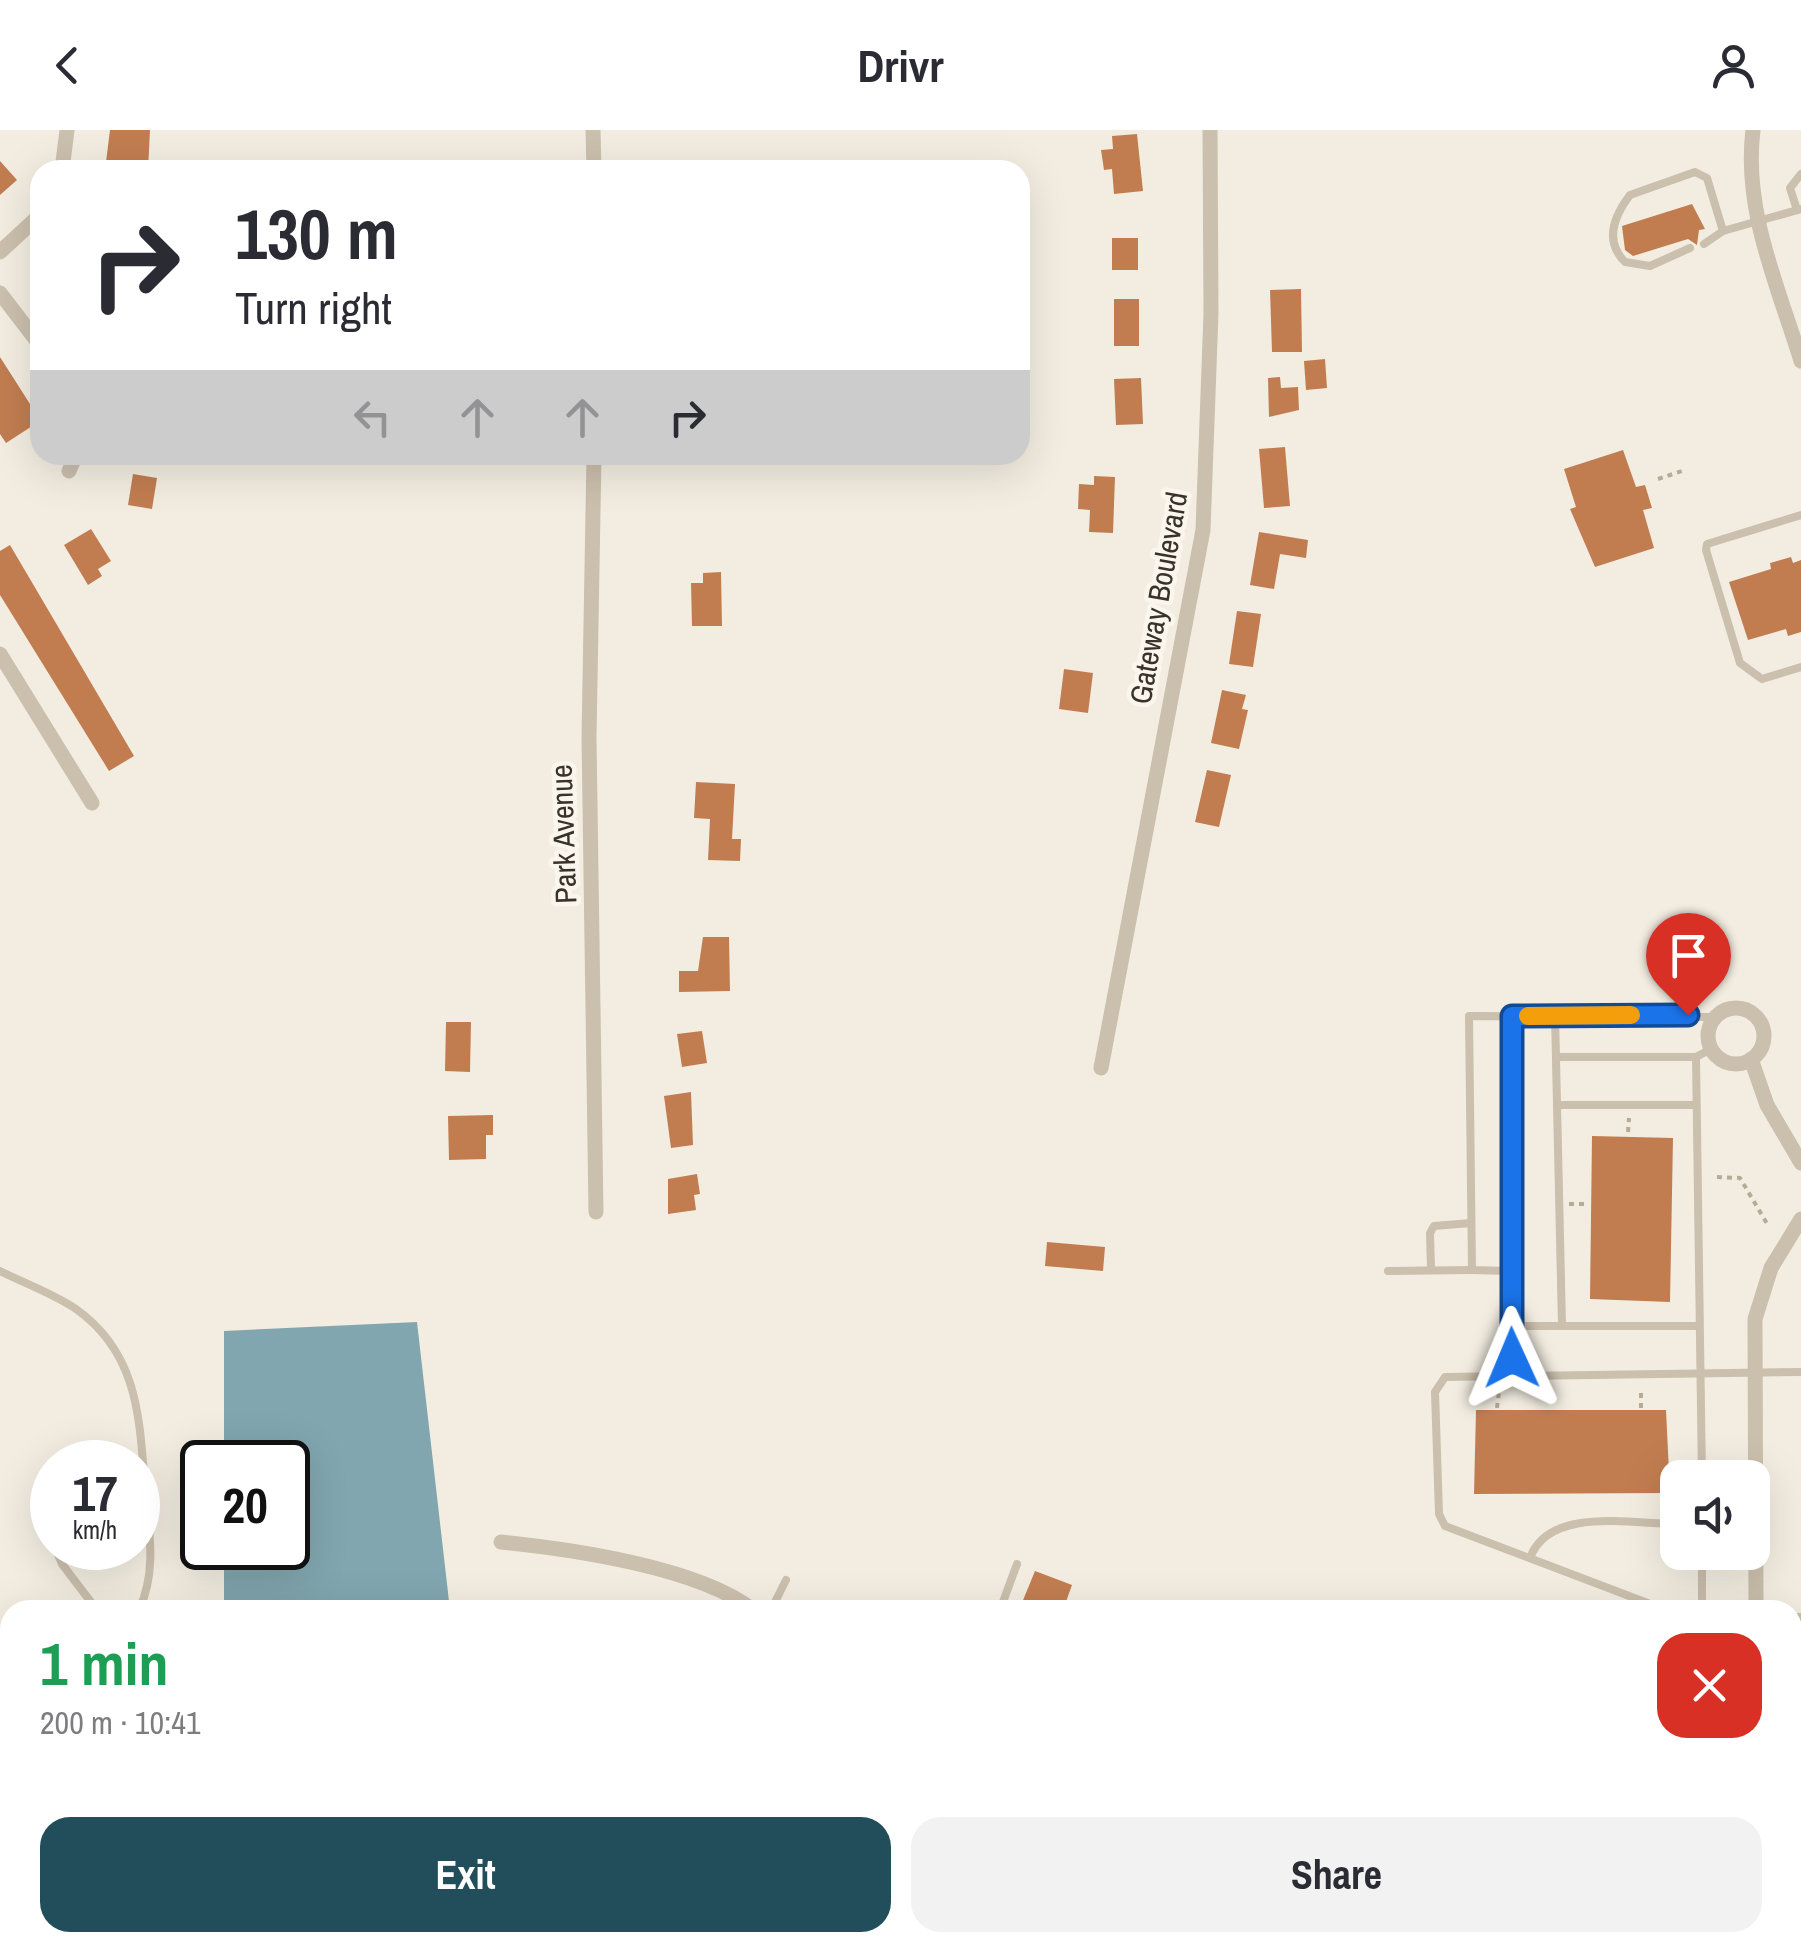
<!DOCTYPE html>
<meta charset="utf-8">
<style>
body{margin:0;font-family:"Archivo Narrow",sans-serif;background:#f2f2f3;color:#2b2b33;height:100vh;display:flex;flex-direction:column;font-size:38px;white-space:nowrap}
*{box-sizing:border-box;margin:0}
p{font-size:32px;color:#7c7c81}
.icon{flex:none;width:55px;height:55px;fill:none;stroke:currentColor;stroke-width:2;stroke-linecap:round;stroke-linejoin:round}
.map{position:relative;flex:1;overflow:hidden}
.panel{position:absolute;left:0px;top:1470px;width:1802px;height:352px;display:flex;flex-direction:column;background:#fff;border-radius:30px 30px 0 0;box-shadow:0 10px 40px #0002}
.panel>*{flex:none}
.hud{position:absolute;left:30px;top:30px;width:1000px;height:305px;border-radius:30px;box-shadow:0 10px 40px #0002;background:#fff;color:#2b2b33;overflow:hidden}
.buttons{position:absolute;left:1660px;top:1330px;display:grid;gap:20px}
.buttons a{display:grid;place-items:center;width:110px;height:110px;border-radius:20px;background:#fff;box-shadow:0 10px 40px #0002;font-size:50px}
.speed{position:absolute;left:30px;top:1310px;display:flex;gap:20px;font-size:50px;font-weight:700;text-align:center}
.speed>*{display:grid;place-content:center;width:130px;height:130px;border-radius:50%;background:#fff;box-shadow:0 10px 40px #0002;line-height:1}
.speed small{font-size:25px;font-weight:400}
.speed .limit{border:5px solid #111;border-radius:15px;background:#fff;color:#111}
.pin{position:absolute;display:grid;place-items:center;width:85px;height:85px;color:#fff;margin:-102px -42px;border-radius:50% 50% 50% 0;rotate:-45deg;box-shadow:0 0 10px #0007}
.pin .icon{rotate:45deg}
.me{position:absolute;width:110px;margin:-55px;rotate:359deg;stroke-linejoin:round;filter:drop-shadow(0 0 8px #0008)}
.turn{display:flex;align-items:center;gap:35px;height:210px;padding:0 40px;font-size:45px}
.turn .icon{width:130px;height:130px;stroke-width:2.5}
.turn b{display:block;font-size:70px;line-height:85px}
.lanes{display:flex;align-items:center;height:95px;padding:0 40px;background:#0003;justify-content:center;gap:50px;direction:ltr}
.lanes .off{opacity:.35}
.round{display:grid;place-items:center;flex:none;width:105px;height:105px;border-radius:30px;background:#f2f2f3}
.headline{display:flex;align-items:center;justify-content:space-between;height:170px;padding:0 40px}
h1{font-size:60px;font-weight:700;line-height:75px;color:#1e9e55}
.primary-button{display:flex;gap:20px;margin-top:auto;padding:20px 40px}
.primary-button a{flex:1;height:115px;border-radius:30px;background:#224d5a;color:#fff;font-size:40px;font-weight:700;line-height:115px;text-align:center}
.primary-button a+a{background:#f2f2f3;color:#2b2b33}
header{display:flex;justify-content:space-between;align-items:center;height:130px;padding:0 40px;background:#fff;font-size:45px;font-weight:700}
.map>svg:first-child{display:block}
.water{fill:#81a6af}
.building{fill:#c17d50}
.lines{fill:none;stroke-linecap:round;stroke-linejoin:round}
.path{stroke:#b7aa97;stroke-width:4;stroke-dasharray:5 5;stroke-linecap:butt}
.service{stroke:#cbbfad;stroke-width:8}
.minor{stroke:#cbbfad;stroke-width:15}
.route-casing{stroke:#114b97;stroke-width:25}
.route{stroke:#1a73e8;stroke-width:18}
.slow{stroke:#f59e0b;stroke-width:18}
.labels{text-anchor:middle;stroke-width:9;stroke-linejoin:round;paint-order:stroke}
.street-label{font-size:30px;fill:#39322b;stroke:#faf6ee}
</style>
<header><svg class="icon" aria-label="back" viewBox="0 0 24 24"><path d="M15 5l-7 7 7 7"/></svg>Drivr<svg class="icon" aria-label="person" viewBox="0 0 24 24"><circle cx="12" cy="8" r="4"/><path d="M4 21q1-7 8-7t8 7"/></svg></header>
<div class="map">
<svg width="1801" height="1822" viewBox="0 0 1801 1822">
<rect width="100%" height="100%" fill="#f3ede1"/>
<g class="water">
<path d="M417 1192 450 1480H224V1418H288V1332H224V1201Z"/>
<path d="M223 1813 488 1812 489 1822H223Z"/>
</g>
<g class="building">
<path d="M110 0H150L148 40H105Z"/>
<path d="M1137 4 1143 61 1114 64 1112 39 1104 40 1101 20 1113 19 1112 6Z"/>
<path d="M0 31 17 50 0 65Z"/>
<path d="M1692 74 1705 99 1699 100 1697 115 1688 109 1633 126 1625 120 1622 96Z"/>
<rect x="1112" y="108" width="26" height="32"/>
<path d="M1301 159 1302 222H1272L1270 160Z"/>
<rect x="1114" y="169" width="25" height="47"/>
<path d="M0 227 30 274 40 268V291L6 313 0 304Z"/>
<path d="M1325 229 1327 258 1306 260 1304 231Z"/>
<path d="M1280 247 1281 258 1298 257 1299 280 1269 287 1268 248Z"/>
<path d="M1141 248 1143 294 1116 295 1114 249Z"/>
<path d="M1285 317 1290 376 1264 378 1259 319Z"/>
<path d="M1623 320 1636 357 1645 355 1652 378 1643 380 1654 418 1595 437 1570 379 1576 377 1564 339Z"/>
<path d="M133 344 157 348 152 379 128 375Z"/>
<path d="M1094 346 1115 347 1113 403 1089 402 1090 380 1078 379 1079 354 1094 355Z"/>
<path d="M91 399 111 431 98 439 102 446 88 455 64 415Z"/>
<path d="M1259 402 1308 410 1306 428 1280 424 1274 459 1250 455Z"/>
<path d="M10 415 134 626 109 641 0 465V421Z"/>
<path d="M1791 427 1793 433 1801 430V502L1788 506 1786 499 1748 510 1729 452 1771 439 1770 433Z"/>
<path d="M721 442 722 496H692L691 453H703V443Z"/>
<path d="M1237 481 1261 484 1253 537 1229 534Z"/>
<path d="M1064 539 1093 543 1088 583 1059 579Z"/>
<path d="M1222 560 1246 565 1242 579 1248 580 1239 619 1211 613Z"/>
<path d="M1207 640 1231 645 1219 697 1195 692Z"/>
<path d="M696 652 735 654 732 709H741L740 731 708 730 710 689 694 688Z"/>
<path d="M703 807H729L730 861 679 862V841H698Z"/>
<path d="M446 892H471L470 942 445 941Z"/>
<path d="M702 901 707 933 682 937 677 904Z"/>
<path d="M691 962 693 1015 671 1018 664 966Z"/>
<path d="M493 985V1005H486V1029L449 1030 448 986Z"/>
<path d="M1592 1006 1673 1008 1670 1172 1590 1169Z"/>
<path d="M697 1044 700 1064 694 1065 696 1080 668 1084V1049Z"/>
<path d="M1047 1112 1105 1117 1103 1141 1045 1136Z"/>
<path d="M1476 1280H1666L1670 1363 1474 1364Z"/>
<path d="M1035 1441 1072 1455 1063 1480H1019Z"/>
</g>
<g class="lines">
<g class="path">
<path d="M1658 349 1685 340"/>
<path d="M1628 1002 1629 988"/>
<path d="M1717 1047 1740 1048 1769 1097"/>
<path d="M1569 1074H1585"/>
<path d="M1497 1278 1499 1261"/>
<path d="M1641 1278V1258"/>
</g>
<g class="service">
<path d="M1797 80 1790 58 1801 44"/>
<path d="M1704 114 1723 101"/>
<path d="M1690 118 1650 136 1625 132C1604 111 1614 86 1630 65L1695 42 1707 48 1723 101 1801 79"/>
<path d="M1801 385 1707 414 1706 420 1740 533 1762 549 1801 537"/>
<path d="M1555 885 1562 1196"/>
<path d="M1556 927H1696"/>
<path d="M1557 975H1696"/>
<path d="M1431 1140 1430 1103 1434 1096 1471 1093"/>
<path d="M0 1141C24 1153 54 1164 76 1179 142 1226 139 1295 146 1367 150 1406 156 1444 139 1480"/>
<path d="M1388 1141 1472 1140"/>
<path d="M1511 1141 1516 1134 1512 886"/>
<path d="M1512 1196H1697"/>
<path d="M1512 1245 1511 1141 1472 1140 1469 886 1715 887"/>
<path d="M1702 1348 1696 927 1711 919"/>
<path d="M55 1418 62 1434 97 1480"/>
<path d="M1702 1422V1480"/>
<path d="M1530 1428C1549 1376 1632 1394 1678 1394"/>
<path d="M771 1480 786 1450"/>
<path d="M1000 1480 1017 1434"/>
<path d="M1666 1480 1445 1396 1439 1384 1435 1262 1445 1247 1801 1242"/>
<path d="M1792 1487H1801"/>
<path d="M0 1598 10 1613"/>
<path d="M1792 1599 1801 1602"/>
<path d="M1792 1653 1801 1655"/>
<path d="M679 1812 689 1822"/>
<path d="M779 1812 800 1822"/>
<path d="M1644 1812V1822"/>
<path d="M700 1822 703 1812"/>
<path d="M927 1822 931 1812"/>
<path d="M1066 1822 1069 1812"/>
<path d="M1342 1822 1347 1812"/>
<path d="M1583 1822 1584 1812"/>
</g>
<g class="minor">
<path d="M593 0 594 40"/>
<path d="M1753 0C1743 80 1778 156 1801 231"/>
<path d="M62 40 67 0"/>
<path d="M0 122 40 85"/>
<path d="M0 163 40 215"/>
<path d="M594 325 589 607 596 1082"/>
<path d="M69 341 76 325"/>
<path d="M0 524 92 673"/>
<circle cx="1736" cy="906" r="28"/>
<path d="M1751 929 1767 975 1801 1033"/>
<path d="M1101 938 1203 400 1211 183 1210 0"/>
<path d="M501 1412C570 1419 698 1437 753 1480"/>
<path d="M1756 1480 1755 1189 1771 1138 1801 1089"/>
<path d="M990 1822 993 1812"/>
</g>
</g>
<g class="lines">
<g class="route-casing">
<path id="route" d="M1512 1228V886L1688 885"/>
</g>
<use href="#route" class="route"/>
<path class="slow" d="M1528 886 1631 885"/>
</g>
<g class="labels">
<g class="street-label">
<text transform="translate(1159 468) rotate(-80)" y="10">Gateway Boulevard</text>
<text transform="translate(564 704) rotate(-92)" y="10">Park Avenue</text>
</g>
</g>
</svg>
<div class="buttons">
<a><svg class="icon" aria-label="sound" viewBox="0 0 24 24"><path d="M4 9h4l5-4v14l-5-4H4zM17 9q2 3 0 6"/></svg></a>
</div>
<div class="speed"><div>17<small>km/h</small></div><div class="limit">20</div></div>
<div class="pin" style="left:1688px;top:885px;background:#d93025"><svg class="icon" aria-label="arrive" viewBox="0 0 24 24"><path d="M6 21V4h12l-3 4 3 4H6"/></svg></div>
<svg class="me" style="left:1512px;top:1228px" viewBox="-20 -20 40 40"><path d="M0-17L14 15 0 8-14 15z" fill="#1a73e8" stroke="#fff" stroke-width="4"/></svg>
<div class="hud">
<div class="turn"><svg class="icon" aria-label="right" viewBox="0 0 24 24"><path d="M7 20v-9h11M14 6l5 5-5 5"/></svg><div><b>130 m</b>Turn right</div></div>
<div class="lanes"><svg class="icon off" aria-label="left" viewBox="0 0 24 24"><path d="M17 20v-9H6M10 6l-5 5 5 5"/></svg><svg class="icon off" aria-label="ahead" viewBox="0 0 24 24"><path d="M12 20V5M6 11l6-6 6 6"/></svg><svg class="icon off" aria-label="ahead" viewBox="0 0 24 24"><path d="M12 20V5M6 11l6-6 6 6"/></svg><svg class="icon" aria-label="right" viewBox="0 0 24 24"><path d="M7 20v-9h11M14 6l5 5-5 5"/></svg></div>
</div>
<section class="panel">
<div class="headline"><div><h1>1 min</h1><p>200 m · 10:41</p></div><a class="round" style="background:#d93025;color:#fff"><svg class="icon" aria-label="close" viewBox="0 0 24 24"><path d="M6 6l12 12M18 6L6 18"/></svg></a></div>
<div class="primary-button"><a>Exit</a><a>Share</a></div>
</section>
</div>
